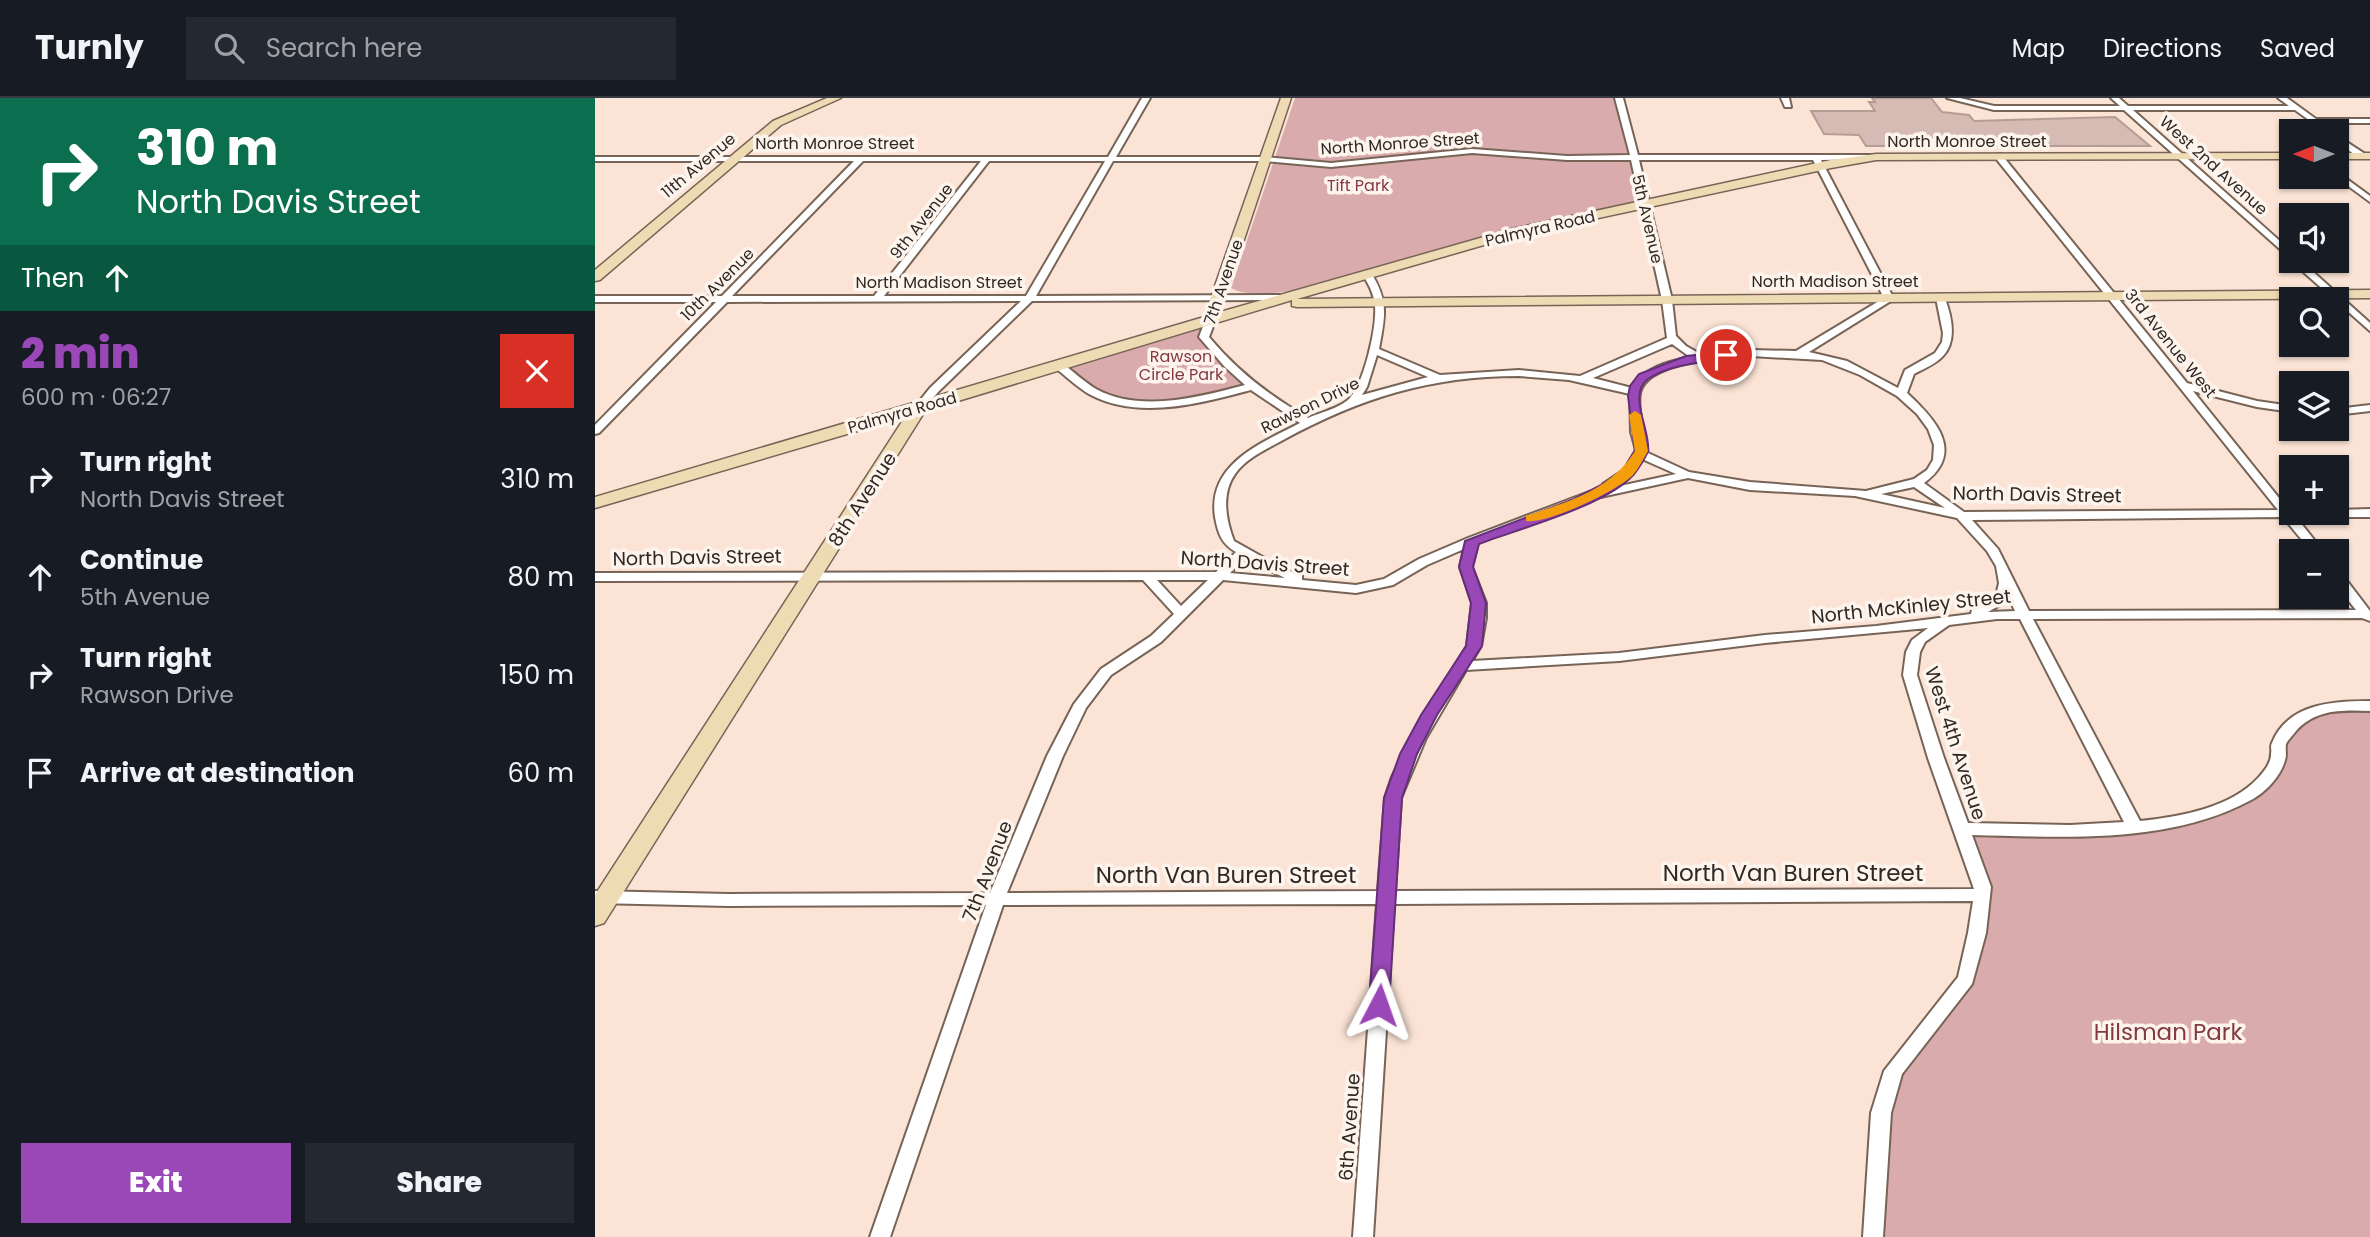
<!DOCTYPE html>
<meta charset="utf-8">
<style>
body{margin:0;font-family:Poppins,sans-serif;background:#242831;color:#f1f3f6;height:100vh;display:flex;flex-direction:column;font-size:26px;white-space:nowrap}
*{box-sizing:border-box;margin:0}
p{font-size:23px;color:#9ea1a6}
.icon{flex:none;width:38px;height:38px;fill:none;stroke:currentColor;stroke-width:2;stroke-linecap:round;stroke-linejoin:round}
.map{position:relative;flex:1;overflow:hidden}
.side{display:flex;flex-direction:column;background:#171b24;width:595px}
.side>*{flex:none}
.hud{background:#0b6e4f;color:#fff;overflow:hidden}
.needle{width:46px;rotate:270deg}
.fabs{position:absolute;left:1684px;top:21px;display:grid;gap:14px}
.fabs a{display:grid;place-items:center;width:70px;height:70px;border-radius:0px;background:#171b24;box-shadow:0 2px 5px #0004;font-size:35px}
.pin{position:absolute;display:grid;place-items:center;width:60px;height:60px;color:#fff;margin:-30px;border:4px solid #fff;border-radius:50%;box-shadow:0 2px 7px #0007}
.me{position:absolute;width:77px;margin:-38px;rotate:4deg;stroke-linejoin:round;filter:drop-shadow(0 0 5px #0008)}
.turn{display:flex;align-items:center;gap:24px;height:147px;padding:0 21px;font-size:32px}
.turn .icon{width:91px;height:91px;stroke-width:2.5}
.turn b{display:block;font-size:49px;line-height:60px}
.then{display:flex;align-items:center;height:66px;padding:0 21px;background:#0003;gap:14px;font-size:26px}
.round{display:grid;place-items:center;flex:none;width:74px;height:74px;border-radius:0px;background:#242831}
.headline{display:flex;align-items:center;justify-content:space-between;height:119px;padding:0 21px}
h1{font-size:42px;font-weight:800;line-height:52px;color:#9a48b8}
.cta{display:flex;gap:14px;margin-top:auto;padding:14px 21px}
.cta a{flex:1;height:80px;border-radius:0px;background:#9a48b8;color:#fff;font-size:28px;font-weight:800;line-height:80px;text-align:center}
.cta a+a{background:#242831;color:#f1f3f6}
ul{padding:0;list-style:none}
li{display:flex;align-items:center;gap:21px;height:98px;padding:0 21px}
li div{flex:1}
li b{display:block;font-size:26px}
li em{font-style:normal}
header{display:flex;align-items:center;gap:42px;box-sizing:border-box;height:98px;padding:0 35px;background:#171b24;border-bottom:2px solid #363941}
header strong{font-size:33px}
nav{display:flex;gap:38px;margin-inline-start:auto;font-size:24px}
.search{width:490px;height:63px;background:#242831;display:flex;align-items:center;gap:18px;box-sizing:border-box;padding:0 24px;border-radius:0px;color:#9ea1a6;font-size:26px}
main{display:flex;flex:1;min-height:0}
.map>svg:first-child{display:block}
.green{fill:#daabac}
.building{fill:#d5bbb4;stroke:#b59c94;stroke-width:2}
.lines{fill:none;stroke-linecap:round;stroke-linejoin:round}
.street-casing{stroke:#776457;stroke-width:4}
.secondary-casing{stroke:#776457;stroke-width:3}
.street{fill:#fff;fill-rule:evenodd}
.secondary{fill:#eedbb4;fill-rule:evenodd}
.route{fill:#9a48b8;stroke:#642f78;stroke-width:2}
.slow{fill:#f59e0b}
.labels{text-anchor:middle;stroke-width:7;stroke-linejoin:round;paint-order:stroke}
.far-street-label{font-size:16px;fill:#302822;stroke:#fef4ee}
.far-park-label{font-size:16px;fill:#823a40;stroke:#fef4ee}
.street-label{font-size:19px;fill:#302822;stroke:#fef4ee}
.near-street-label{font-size:23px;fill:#302822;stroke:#fef4ee}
.near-park-label{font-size:23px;fill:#823a40;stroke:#fef4ee}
</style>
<header>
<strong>Turnly</strong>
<div class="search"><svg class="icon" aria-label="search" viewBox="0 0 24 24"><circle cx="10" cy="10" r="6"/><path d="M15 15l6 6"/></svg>Search here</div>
<nav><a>Map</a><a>Directions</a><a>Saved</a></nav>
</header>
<main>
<section class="side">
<div class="hud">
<div class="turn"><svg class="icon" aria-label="right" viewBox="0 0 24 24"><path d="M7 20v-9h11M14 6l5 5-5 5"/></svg><div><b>310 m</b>North Davis Street</div></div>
<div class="then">Then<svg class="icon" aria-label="ahead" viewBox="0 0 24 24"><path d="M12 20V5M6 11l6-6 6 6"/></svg></div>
</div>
<div class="headline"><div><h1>2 min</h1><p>600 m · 06:27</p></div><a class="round" style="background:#d93025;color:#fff"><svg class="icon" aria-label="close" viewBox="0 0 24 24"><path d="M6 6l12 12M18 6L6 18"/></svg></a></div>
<ul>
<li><svg class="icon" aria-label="right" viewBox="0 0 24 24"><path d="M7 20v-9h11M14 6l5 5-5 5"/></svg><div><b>Turn right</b><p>North Davis Street</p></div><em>310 m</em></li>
<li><svg class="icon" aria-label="ahead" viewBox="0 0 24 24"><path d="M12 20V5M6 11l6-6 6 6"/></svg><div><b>Continue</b><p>5th Avenue</p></div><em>80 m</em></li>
<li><svg class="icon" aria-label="right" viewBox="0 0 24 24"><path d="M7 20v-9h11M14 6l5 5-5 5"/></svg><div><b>Turn right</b><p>Rawson Drive</p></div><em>150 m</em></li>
<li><svg class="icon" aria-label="arrive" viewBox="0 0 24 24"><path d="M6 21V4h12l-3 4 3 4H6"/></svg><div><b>Arrive at destination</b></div><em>60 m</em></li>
</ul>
<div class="cta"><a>Exit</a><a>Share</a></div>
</section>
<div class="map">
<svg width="1775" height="1139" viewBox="0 0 1775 1139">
<rect width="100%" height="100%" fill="#fbe4d5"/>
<g class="green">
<path d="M700 0H1023L1049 106C1004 115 958 123 914 135 863 149 677 215 636 190Z"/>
<path d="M612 224 608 237 655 289C608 298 551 315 505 295 491 288 478 276 465 267Z"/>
<path d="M1775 609V1139H1283L1288 1051 1303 974 1359 907 1393 789 1372 733 1585 723 1658 698 1688 647 1713 617Z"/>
</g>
<path class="building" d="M1277 0H1336L1347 14 1374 17 1379 23 1520 19 1555 48H1271L1264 37 1229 36 1216 13H1280L1274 4H1280Z"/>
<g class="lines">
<g class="street-casing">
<g id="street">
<path d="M547 0H555L521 59H670L736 65 877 51 972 58 1035 57 1020 0H1028L1043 57H1283V61H1280L1226 62 1299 201 1214 254 1252 263 1303 290 1310 272 1340 255 1347 244 1348 235 1341 200 1349 198C1356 216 1363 242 1348 258 1341 266 1328 271 1319 276L1312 295C1340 321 1371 354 1329 385L1369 414 1683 412 1399 58 1406 56 1592 285 1662 303 1696 308V314L1662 309 1598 293 1696 415H1741V412L1775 411V419H1701L1728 453H1716L1688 419 1377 422 1403 451 1434 513 1761 512 1741 487V474L1746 475 1775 513V523L1767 520 1438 521 1545 723C1584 719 1636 710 1664 679 1670 672 1676 665 1676 656 1677 651 1675 649 1677 645 1693 605 1739 603 1775 603V613C1747 612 1721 611 1701 633 1698 637 1693 642 1691 646 1690 652 1692 657 1690 662 1686 678 1670 695 1656 702 1573 747 1468 739 1377 737L1396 789 1391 835 1377 886 1307 976 1296 1015 1288 1139H1268L1276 1015 1289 973 1363 879 1373 835 1378 803 799 806 778 1139H758L782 806 408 807 295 1139H275L391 807 134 808 0 805V793L134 796 395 795 452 658 479 606 506 571 556 538 579 516 548 482 0 483V475L621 474 641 454C627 446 623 436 620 419 612 366 666 345 705 325L656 292C606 305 543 323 494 296 482 289 471 278 459 269V265H467C478 273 489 284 501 291 545 315 605 299 650 287L629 268 604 239 610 223 615 220 620 223 614 239C642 273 675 298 713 320 724 315 744 310 753 302 769 287 782 229 780 208 779 196 774 187 768 177L773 174 776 175C794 203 790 219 784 251L845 277 924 272 985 278 1072 240 1067 202 1036 62H972L877 55 736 69 670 63H518L441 198 688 197 693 200 691 202 437 203 343 294 328 312 324 313 319 310 335 290 426 203 132 204 4 335 0 336V327L121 204H0V198H127L259 63H0V59H513ZM1044 62H1218L1289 200 1201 253 1156 252 1107 257 1091 248 1081 238 1077 202ZM268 63H386L279 198H137ZM394 63H510L431 198H289ZM1077 246 1095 259C1072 264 1050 269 1037 290L998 280ZM782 257 833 279 767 297 772 289ZM1156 258 1227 262 1265 277 1302 298 1322 316 1333 331 1339 347 1338 362 1332 372 1319 381 1271 393 1155 384 1094 374 1053 355C1049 339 1042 311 1045 295 1052 263 1130 260 1156 258ZM924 278 974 282 1035 296 1036 334 1041 352 1029 372 1008 386V391L994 394 873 440 824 461 789 481 761 487 707 482V477L691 472 639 443C631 422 626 396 640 376 651 360 672 351 688 342 765 300 835 278 924 278ZM1047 361 1081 376 1020 389 1038 376ZM1093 380 1155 392 1260 398 1362 420 1392 453 1401 468 1404 485 1401 498 1377 512 1376 516 1281 528 1170 537 1024 555 877 563 886 548 891 520V505L877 469 883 445 1001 400ZM1319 389 1350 410 1286 396ZM869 451 865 469 877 505 872 548 826 622 797 679 790 700 783 793 412 795 468 658 491 610 516 577 566 544 628 482 761 495 798 487 832 467ZM650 460 690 480 635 475ZM562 482H613L586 508ZM1414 500 1420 513 1393 514 1412 503ZM1402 521H1425L1529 724 1475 727 1373 725 1349 660 1322 577 1325 554 1330 544 1354 527ZM1333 530 1317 542 1311 554 1308 577 1333 660 1379 791 800 793 806 700 831 640 871 572 1024 563 1170 545Z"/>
<path d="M1186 0H1194L1196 9H1190Z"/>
<path d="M1352 0H1365L1399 8H1525L1516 0H1524L1533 8H1694L1683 0H1692L1721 21H1775V25H1728L1738 33H1729L1700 12H1538L1696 153V161L1529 12H1399Z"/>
<path d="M1741 37 1770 56V60H1764L1741 43Z"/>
<path d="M1741 73 1775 98V104L1741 79Z"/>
<path d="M1696 163H1706L1775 225V233Z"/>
<path d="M1775 307V313L1741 317V311Z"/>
</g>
</g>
<g class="secondary-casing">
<g id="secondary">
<path d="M232 0H246L186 27 5 182 0 183V172L178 23Z"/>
<path d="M686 0H696L625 214 917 131 1236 62 1281 56 1696 55V61L1281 62 1236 70 920 138 702 201 1775 192V200L702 209 697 208V202L330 313 9 825 0 828V797L310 319 0 410V399L609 219Z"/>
<rect x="1741" y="55" width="34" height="6"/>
</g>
</g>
<use href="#street" class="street"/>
<use href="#secondary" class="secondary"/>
</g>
<path class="route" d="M1131 254 1137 257 1135 260C1108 265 1078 265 1053 281 1032 296 1056 333 1053 353 1051 359 1043 371 1039 376 1013 407 923 431 884 446L878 469 891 505 887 548 842 617 822 656 807 700 794 907 791 913 784 915 777 913 774 907 789 700 805 656 826 617 871 548 876 505 864 469 870 443 979 401 1014 383 1028 372 1040 353 1033 298 1035 288 1044 276 1091 258Z"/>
<path class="slow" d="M1040 313 1046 317 1053 353C1048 361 1044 370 1038 377 1024 392 951 427 931 423V418C974 403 1015 393 1040 353L1034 317Z"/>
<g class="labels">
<g class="far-street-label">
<text x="1372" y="49">North Monroe Street</text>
<text x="240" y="51">North Monroe Street</text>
<text transform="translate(805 45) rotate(-4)" y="6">North Monroe Street</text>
<text transform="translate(103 67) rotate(-40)" y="6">11th Avenue</text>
<text transform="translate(1619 67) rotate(42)" y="6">West 2nd Avenue</text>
<text transform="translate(1053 121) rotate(77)" y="6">5th Avenue</text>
<text transform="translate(326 123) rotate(-52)" y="6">9th Avenue</text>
<text transform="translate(945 130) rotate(-13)" y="6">Palmyra Road</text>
<text x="1240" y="189">North Madison Street</text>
<text x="344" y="190">North Madison Street</text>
<text transform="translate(628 184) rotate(-71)" y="6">7th Avenue</text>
<text transform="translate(122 186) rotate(-45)" y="6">10th Avenue</text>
<text transform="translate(1576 245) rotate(51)" y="6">3rd Avenue West</text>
<text transform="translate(715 307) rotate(-26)" y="6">Rawson Drive</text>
<text transform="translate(307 314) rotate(-16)" y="6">Palmyra Road</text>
</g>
<g class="far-park-label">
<text x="763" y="93">Tift Park</text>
<text x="586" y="264">Rawson<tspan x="586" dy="18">Circle Park</tspan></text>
</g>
<g class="street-label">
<text transform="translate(1442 396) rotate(1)" y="7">North Davis Street</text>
<text transform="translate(267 401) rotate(-57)" y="7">8th Avenue</text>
<text transform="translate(102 459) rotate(-1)" y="7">North Davis Street</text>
<text transform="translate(670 465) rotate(4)" y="7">North Davis Street</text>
<text transform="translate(1316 508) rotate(-6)" y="7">North McKinley Street</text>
<text transform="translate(1361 645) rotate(72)" y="7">West 4th Avenue</text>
<text transform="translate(392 773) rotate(-69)" y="7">7th Avenue</text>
<text transform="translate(754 1029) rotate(-86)" y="7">6th Avenue</text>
</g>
<g class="near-street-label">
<text x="1198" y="783">North Van Buren Street</text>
<text x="631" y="785">North Van Buren Street</text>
</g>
<g class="near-park-label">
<text x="1573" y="942">Hilsman Park</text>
</g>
</g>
</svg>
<div class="fabs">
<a><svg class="needle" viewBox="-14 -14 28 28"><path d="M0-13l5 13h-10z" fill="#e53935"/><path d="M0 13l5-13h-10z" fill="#9ea1a6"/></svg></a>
<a><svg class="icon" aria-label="sound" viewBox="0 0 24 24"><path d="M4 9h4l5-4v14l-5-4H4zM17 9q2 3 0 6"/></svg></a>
<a><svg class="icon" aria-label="search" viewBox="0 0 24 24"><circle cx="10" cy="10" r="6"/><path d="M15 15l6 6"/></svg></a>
<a><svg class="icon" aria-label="layers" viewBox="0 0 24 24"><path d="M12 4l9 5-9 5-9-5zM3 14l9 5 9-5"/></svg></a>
<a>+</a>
<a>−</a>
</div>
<div class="pin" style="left:1131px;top:257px;background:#d93025"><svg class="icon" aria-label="arrive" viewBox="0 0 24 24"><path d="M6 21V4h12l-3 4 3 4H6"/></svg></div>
<svg class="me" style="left:784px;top:907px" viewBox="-20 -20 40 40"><path d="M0-17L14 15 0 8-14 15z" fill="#9a48b8" stroke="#fff" stroke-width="4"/></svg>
</div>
</main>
